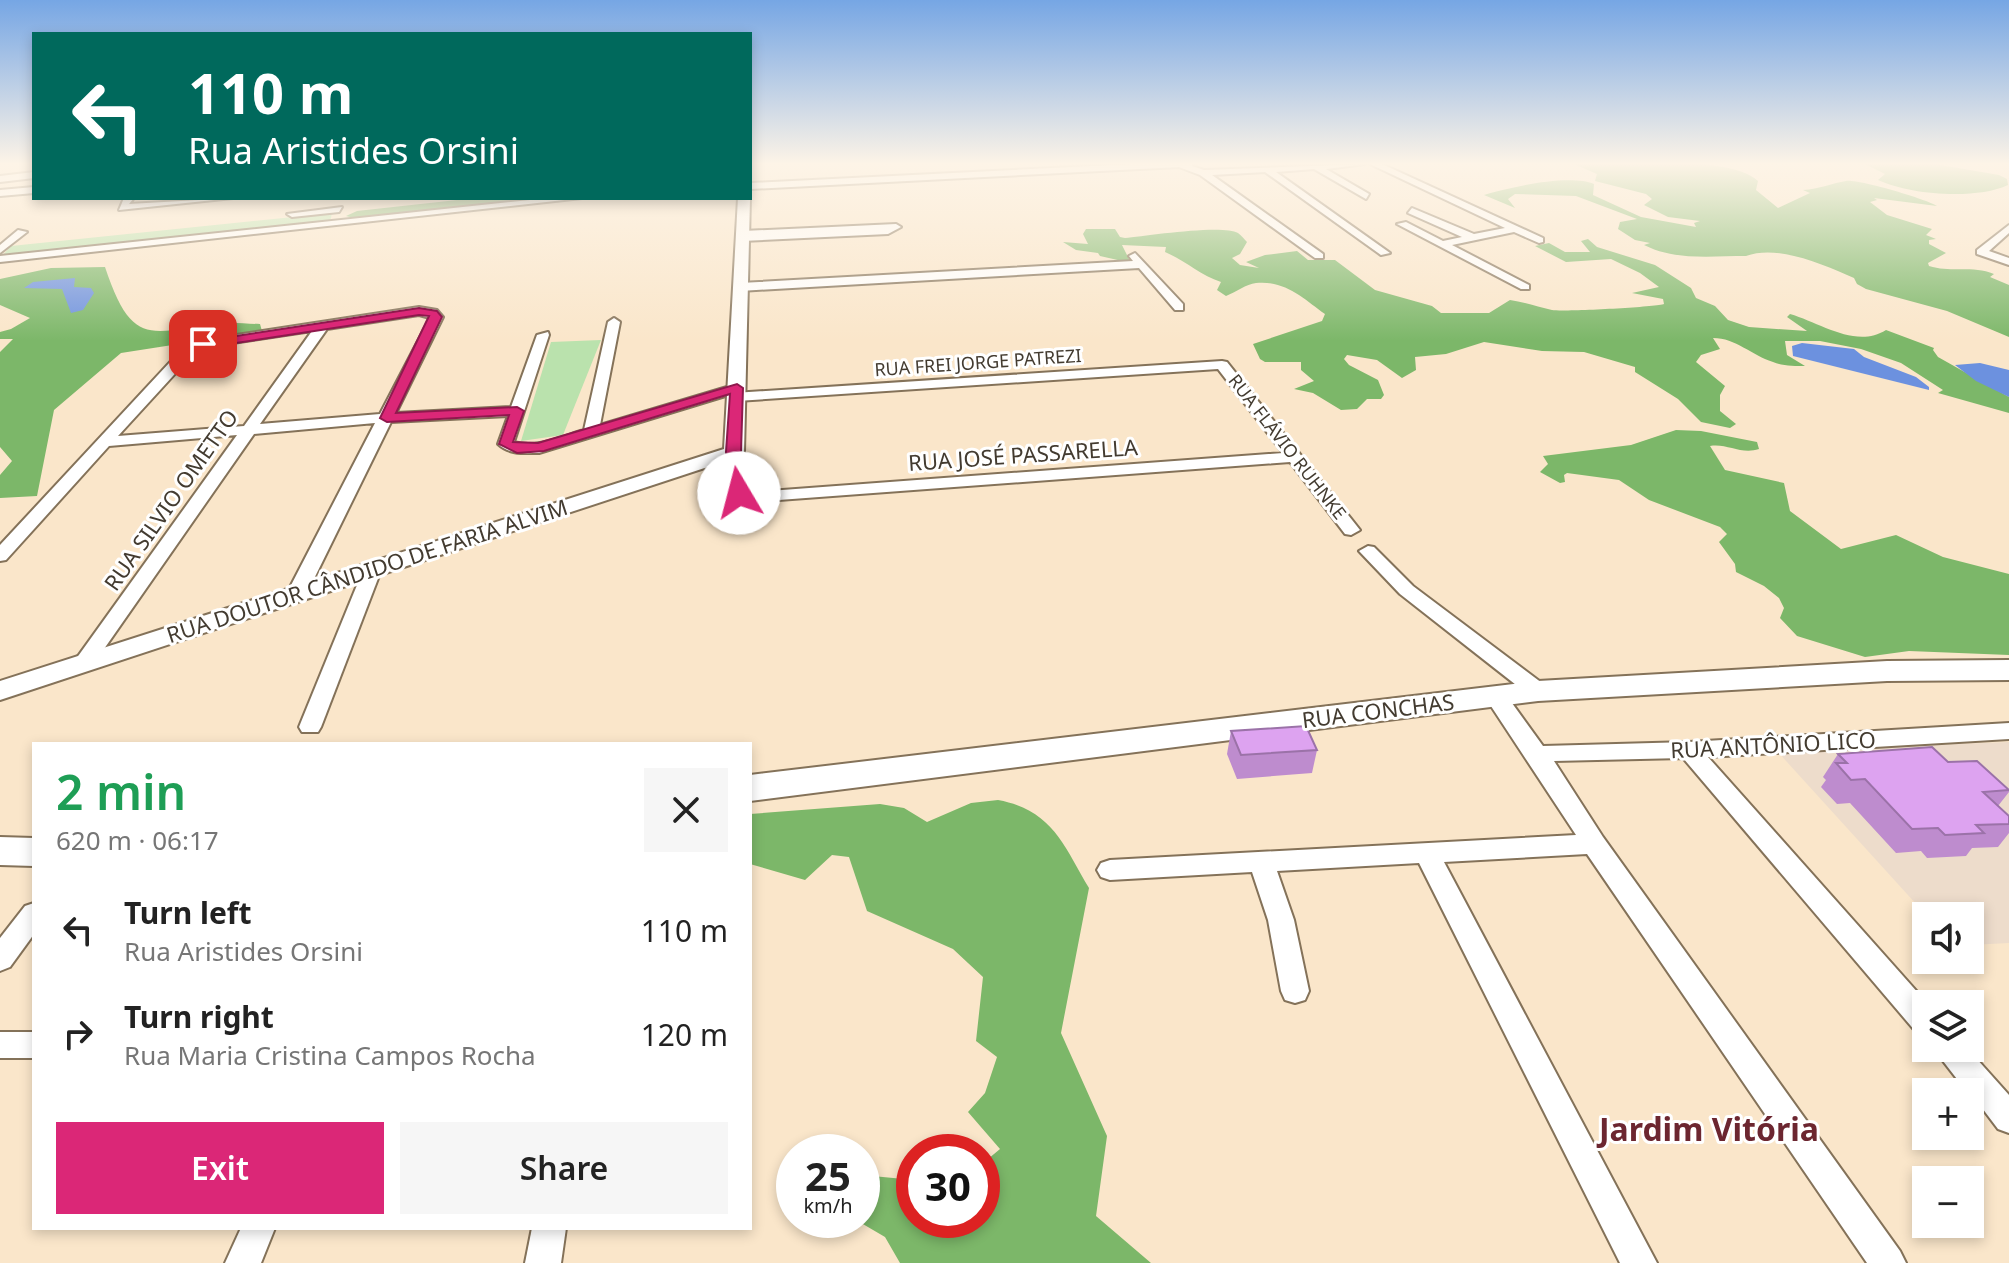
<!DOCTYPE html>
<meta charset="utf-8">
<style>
body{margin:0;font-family:"Noto Sans",sans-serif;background:#f6f6f6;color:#222;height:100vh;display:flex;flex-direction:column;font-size:30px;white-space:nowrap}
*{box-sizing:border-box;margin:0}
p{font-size:26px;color:#767676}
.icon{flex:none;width:44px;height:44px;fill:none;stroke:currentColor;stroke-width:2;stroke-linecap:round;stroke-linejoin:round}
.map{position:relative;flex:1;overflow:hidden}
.side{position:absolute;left:32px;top:742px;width:720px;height:488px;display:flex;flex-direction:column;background:#fff;border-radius:0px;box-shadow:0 4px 12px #0003}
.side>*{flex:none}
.guide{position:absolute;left:32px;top:32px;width:720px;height:168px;border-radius:0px;box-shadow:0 4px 12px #0003;background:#00695c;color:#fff;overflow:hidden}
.fabs{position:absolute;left:1912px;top:902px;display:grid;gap:16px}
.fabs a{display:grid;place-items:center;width:72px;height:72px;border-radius:0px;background:#fff;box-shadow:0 4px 12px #0003;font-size:40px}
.speed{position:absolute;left:776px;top:1134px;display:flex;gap:16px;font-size:40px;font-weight:700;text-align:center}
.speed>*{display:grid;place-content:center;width:104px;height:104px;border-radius:50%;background:#fff;box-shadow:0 4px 12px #0003;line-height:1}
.speed small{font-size:20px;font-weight:400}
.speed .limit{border:12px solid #d22;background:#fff;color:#111}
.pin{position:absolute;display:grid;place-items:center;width:68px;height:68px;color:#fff;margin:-34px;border-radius:16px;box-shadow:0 4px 12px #0006}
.me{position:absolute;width:88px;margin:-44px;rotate:352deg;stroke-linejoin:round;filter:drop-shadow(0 0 6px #0008)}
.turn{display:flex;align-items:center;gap:28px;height:168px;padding:0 24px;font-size:36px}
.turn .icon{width:104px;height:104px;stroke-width:2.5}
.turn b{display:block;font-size:56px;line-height:68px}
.round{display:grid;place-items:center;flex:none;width:84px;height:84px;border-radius:0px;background:#f6f6f6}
.headline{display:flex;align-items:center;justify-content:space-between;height:136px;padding:0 24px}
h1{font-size:48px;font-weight:600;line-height:60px;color:#1e9e55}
.action{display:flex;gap:16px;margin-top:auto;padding:16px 24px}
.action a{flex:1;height:92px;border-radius:0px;background:#db2777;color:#fff;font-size:32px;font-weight:600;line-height:92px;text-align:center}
.action a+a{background:#f6f6f6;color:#222}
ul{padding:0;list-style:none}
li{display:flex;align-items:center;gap:24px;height:104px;padding:0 24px}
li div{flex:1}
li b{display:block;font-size:30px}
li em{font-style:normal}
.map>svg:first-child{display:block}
.education{fill:#eddccb}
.green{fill:#bae2ad}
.forest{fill:#7cb769}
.water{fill:#6c91df}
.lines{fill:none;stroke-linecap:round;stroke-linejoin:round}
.minor-casing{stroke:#847259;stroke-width:4}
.tertiary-casing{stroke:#847259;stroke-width:4}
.secondary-casing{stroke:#847259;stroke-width:4}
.minor{fill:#fff;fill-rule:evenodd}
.tertiary{fill:#fff;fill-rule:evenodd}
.secondary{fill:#fff;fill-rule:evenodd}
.wall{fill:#be8cce}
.building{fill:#dda3f0;stroke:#9b72a8;stroke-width:2}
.route{fill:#db2777;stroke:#8e194d;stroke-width:2}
.labels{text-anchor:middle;stroke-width:6;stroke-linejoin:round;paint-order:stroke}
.far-street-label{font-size:18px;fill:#433b30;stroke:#fff}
.street-label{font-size:22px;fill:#433b30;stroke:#fff}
.near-quarter-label{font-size:32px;font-weight:bold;fill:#6c2630;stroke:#fff}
</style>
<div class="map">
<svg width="2009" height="1263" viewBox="0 0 2009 1263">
<rect width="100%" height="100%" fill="#fae6ca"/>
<path class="education" d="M2009 742V943L1970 945V916H1927L1777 751Z"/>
<g class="green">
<path d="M332 213 330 222 1 257 11 246Z"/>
<path d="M601 340 563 435 521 441 551 342Z"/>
</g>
<g class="forest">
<path d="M1574 164C1615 164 1730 154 1758 181L1756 190 1778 208 1810 193 1803 190C1819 189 1833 183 1846 181 1858 179 1926 199 1937 206L1874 198 1877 200 1870 202 1887 215 1932 229 1926 235 1936 239 1929 240V244L1946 253 1928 263 1929 266C1952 273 1972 265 1994 274L1990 277 2009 285V337L1947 311 1866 289 1857 284 1854 278C1824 265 1778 244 1746 256 1711 256 1676 261 1644 245L1650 243 1635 240 1618 229 1620 222 1637 219 1576 196 1515 194 1508 199 1515 208 1484 195C1510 187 1569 174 1594 184L1593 195 1641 217 1696 227 1694 223 1700 221 1668 217 1644 205 1652 199 1646 194 1595 181 1597 174Z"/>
<path d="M1865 164H1935L1999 175 2007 179 2008 185C1976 200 1910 195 1878 180L1885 174Z"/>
<path d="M475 198H535L536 201 362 220 346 216 357 211Z"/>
<path d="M1086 229H1115L1120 237 1125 238C1145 236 1223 224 1238 233 1242 236 1244 239 1247 242L1240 254 1232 258 1240 265 1259 268 1246 262 1265 255 1297 251 1308 260H1335L1375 290 1432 306 1441 313H1489L1510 300C1524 302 1538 307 1552 310 1563 312 1656 307 1664 304L1663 299 1632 293 1659 287 1640 273 1611 259 1566 262 1535 246 1549 243 1565 252H1590L1581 241 1588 239 1597 247 1655 265 1691 288 1696 298 1715 306 1728 320 1749 327 1807 331 1787 317 1790 314C1821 323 1856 349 1886 330L1934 348 1933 350 1938 357 2009 397V413L1938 393 1943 390 1901 363 1861 349 1820 341H1785L1787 355 1805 366C1795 366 1782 366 1773 362 1751 355 1736 338 1713 338L1720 349 1701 355 1696 362 1725 386 1720 395V411L1736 424 1730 428 1701 422 1678 399 1635 372V367L1584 352 1542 351 1484 342 1446 354 1415 357 1416 370 1402 378 1377 360 1347 355 1344 359 1349 365 1378 380 1384 395 1381 399H1367L1357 409 1341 410 1313 393 1294 389 1314 381 1301 370V362H1265L1260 359 1253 344 1322 321 1325 314C1304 299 1285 280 1256 283 1246 284 1236 292 1226 296L1217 290 1221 282C1200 275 1186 261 1165 252L1166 247 1122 245 1131 263 1100 256 1098 253 1076 250 1063 242 1088 244 1083 234Z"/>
<path d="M105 267C133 351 151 331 223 323 235 322 248 324 260 324L262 331 121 353 54 410 37 496 0 498V475L12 461 0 447V352L13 339H0V332L11 329 30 318 0 305V279L51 268Z"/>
<path d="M1676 430 1701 431 1757 442 1759 449C1741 455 1727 443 1710 446L1725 470 1784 483 1790 511 1841 549 1896 535 1943 557 2009 574V655L1909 651 1865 657 1797 636 1780 618 1784 608 1779 598 1764 586 1736 572 1735 564 1719 542 1727 534 1720 527 1649 500 1619 480 1567 473 1564 475 1565 482 1560 483 1540 472 1548 464 1543 456 1631 445Z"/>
<path d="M998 800C1052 810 1063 844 1089 888L1061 1033 1107 1136 1096 1216 1151 1263H900L885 1237 856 1220H862V1175L914 1180V1220H982V1164L1000 1149 968 1112 985 1093 997 1057 976 1041 983 977 953 949 867 911 849 857 832 855 805 880 750 864V814L880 804 904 808 927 822 971 803Z"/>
</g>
<g class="water">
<path d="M75 278 74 287 91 288 94 293 83 310 71 313 62 289 24 288 33 282Z"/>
<path d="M1802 343 1854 349 1864 357 1916 377 1929 387V390L1793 356 1792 346Z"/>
<path d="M1980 363 2009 370V397L1976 381 1955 365Z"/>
</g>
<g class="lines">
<g class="minor-casing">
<g id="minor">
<path d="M1132 164H1193L1192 166 1204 170 1365 164 1326 169 1369 194 1366 199 1314 169 1276 172 1390 253 1381 255 1265 172 1212 175 1323 254V258H1315L1200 175 1179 167 750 189V183Z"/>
<path d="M1370 164H1382L1543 238V242L1539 243 1514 232 1452 245 1529 285V289H1521L1397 224 1406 222 1443 241 1462 237 1408 213 1412 208 1474 234 1505 228Z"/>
<path d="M34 172V178L0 182V176Z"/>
<path d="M34 187V193L0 196V190Z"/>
<path d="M124 198H134L129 204 233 198 119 210Z"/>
<path d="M549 198H582L0 262V256Z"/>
<path d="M342 207 339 212 292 217 287 214Z"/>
<path d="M896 224 901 227 888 234 742 241 737 238 743 231Z"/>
<path d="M2009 225V233L1989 251 2009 258V265L1977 254V250Z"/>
<path d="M18 230 27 232 0 253V245Z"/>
<path d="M1135 253 1183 304V310H1175L1139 268 740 291 734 287 740 283 1133 261 1129 256Z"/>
<path d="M419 307 437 310 443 317 396 413 511 407 537 335 548 332 549 335 514 442C536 449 563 436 584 430L608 322 614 318 620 322 600 425 737 384 744 388 734 393 1222 361 1227 362 1360 530 1351 535 1345 534 1290 462 753 502 731 493 726 452 734 447 742 452 747 490 754 492 1283 453 1218 369 737 401 732 400V394L539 453C524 453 510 455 498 444L508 416 391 422 307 593 297 599 287 593 375 423 254 434 90 669H76L73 664 76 659 237 435 109 446 6 560 0 561V545L184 347 203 340ZM419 315 430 318 380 414 260 424 327 329ZM312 331 244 426 118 436 194 353 206 347Z"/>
<path d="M1368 546 1374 547 1413 586 1546 686 1549 691 1546 696H1530L1400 594 1359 551Z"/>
<path d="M373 562 382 568 321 727 318 732H302L299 727 364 568Z"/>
<path d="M1496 690 1504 692 1543 746 1689 742 2009 723V739L1708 757 1928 1004 1926 1036 1916 1032 1683 758 1554 761 1603 837 1900 1251 1906 1263H1867L1587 854 1444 862 1657 1263H1620L1419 863 1277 871 1294 920 1309 991 1305 1000 1295 1003 1285 1000 1281 991 1268 920 1252 872 1110 880 1101 877 1097 870 1101 863 1110 860 1576 835 1485 697 1488 692Z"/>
<path d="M34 903V934L10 967 0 971V938L25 906Z"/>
<rect x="0" y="1032" width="34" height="26"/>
<path d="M1933 1048H1967L2009 1095V1133L1998 1129 1970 1092H1967Z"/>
<path d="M241 1228H275L261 1263H225Z"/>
<path d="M532 1228H566L561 1263H525Z"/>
</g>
</g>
<g class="tertiary-casing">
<path id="tertiary" d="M738 198H750L744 452 741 456 0 700V681L724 449Z"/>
</g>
<g class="secondary-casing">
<g id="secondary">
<path d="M2009 660V680L1887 681 1538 701 750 801V775L1538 681 1887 661Z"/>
<path d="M0 837 34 838V866L0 865Z"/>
</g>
</g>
<use href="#minor" class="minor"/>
<use href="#tertiary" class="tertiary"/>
<use href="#secondary" class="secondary"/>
</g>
<g class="wall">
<path d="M1231 731 1317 750 1312 773 1237 779 1227 754Z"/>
<path d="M1838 754 1948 762 2009 790V792L1998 806 2009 816V833L1998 847 1972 848 1966 856 1927 858 1921 851 1896 853 1850 803 1837 804 1821 787 1826 780 1823 777Z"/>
</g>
<g class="building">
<path d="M1306 726 1317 750 1241 755 1231 731Z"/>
<path d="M1932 747 1948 762 1977 761 2009 790 1983 792 2009 816V824L1976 825 1984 833 1945 835 1938 828 1912 829 1865 779 1851 780 1836 763H1847L1838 754Z"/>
</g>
<linearGradient id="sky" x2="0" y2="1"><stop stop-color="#76a6e4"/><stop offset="0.48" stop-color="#fdf4e7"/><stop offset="1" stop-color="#fdf4e7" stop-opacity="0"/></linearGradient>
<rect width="2009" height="341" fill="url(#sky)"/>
<path class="route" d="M419 308 437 311 442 317 396 413 517 407 524 411 513 442 538 443 737 384 743 388 741 452 747 493 739 498 732 493 726 452 730 394 544 451 517 453 499 444 509 415 387 422 380 418 429 316 419 315 203 348 197 344 203 341Z"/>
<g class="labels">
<g class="far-street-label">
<text transform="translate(978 363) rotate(-4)" y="6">RUA FREI JORGE PATREZI</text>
<text transform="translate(1287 447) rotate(52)" y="6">RUA FLÁVIO RUHNKE</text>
</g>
<g class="street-label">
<text transform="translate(1023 455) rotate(-4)" y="8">RUA JOSÉ PASSARELLA</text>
<text transform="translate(171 500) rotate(-55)" y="8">RUA SILVIO OMETTO</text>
<text transform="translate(367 571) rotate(-18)" y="8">RUA DOUTOR CÂNDIDO DE FARIA ALVIM</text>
<text transform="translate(1378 711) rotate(-7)" y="8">RUA CONCHAS</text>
<text transform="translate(1773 745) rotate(-3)" y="8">RUA ANTÔNIO LICO</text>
</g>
<g class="near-quarter-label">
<text x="1709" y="1141">Jardim Vitória</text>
</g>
</g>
</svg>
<div class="fabs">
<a><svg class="icon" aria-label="sound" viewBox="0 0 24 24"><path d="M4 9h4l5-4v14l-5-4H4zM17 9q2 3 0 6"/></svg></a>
<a><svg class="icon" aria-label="layers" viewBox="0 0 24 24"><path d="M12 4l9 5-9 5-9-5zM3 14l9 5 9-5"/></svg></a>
<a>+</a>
<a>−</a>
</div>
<div class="speed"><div>25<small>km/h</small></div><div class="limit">30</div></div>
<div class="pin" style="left:203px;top:344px;background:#d93025"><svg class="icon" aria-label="arrive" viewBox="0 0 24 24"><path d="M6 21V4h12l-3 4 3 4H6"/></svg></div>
<svg class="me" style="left:739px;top:493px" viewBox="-20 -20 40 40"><circle r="19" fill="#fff"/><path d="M0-13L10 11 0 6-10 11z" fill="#db2777"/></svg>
<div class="guide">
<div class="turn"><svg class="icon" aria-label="left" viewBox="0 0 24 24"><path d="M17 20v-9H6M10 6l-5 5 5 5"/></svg><div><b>110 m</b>Rua Aristides Orsini</div></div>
</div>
<section class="side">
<div class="headline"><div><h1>2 min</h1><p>620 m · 06:17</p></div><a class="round"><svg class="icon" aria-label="close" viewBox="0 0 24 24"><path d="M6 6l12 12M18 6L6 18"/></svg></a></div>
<ul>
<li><svg class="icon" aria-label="left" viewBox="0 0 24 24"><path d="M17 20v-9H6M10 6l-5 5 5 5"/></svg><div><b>Turn left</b><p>Rua Aristides Orsini</p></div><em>110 m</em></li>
<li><svg class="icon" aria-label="right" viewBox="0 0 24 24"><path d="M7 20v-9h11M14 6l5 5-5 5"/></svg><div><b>Turn right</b><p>Rua Maria Cristina Campos Rocha</p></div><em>120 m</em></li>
</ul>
<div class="action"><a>Exit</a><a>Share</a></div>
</section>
</div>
